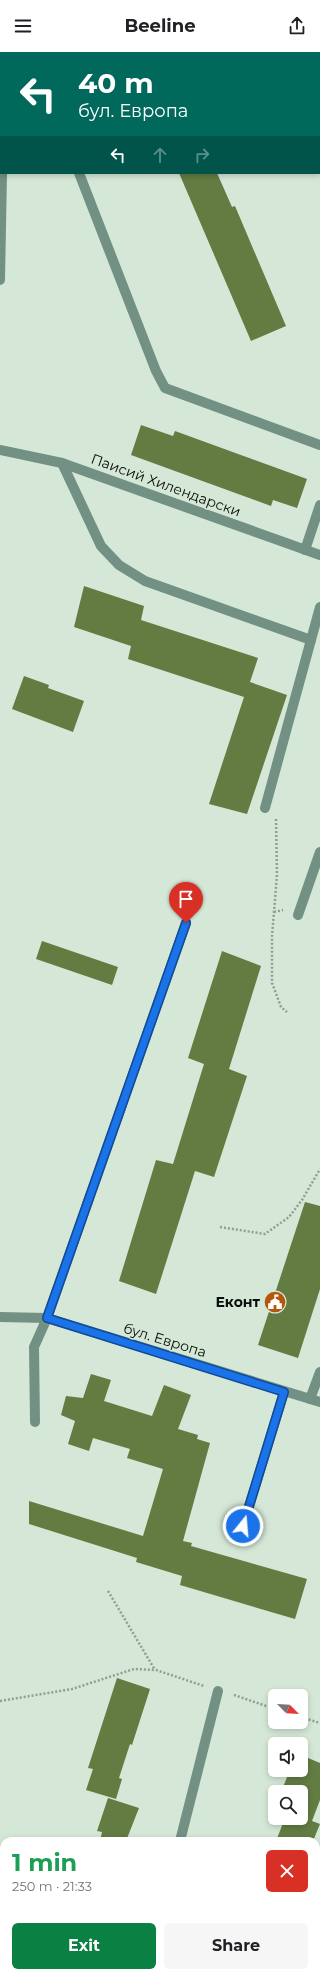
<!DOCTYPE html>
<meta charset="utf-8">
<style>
body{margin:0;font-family:Montserrat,sans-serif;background:#f6f6f6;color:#202124;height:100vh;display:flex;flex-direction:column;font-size:15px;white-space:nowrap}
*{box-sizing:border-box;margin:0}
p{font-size:13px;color:#757577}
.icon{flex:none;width:22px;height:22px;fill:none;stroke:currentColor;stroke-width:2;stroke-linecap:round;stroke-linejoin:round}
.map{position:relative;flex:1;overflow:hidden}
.sheet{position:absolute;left:0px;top:1785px;width:320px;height:140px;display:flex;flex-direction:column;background:#fff;border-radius:12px 12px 0 0;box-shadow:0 2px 6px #0003}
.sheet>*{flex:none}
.guide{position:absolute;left:0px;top:0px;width:320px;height:122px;box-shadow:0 2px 6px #0003;background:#00695c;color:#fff;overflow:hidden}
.needle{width:26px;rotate:114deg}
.controls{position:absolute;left:268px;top:1637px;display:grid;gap:8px}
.controls a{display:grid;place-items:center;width:40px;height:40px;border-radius:6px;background:#fff;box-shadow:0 2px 6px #0003;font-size:20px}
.pin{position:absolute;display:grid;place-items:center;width:34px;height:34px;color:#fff;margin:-41px -17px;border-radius:50% 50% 50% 0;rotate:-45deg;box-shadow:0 0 4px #0007}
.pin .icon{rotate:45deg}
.me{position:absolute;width:44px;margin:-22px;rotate:17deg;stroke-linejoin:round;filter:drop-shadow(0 0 3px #0008)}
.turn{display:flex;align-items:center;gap:14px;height:84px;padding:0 12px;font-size:18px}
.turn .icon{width:52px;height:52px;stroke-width:2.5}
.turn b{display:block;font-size:28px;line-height:34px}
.lanes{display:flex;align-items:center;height:38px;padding:0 12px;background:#0003;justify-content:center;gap:20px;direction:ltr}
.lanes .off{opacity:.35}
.round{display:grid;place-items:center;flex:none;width:42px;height:42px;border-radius:6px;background:#f6f6f6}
.overview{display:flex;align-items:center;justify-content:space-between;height:68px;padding:0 12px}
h1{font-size:24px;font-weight:700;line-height:30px;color:#1e9e55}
.primary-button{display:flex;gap:8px;margin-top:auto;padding:8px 12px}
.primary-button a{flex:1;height:46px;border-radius:6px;background:#0b8043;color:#fff;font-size:16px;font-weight:700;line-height:46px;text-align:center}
.primary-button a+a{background:#f6f6f6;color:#202124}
header{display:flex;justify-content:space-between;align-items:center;height:52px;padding:0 12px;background:#fff;font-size:18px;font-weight:700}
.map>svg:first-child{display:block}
.building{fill:#637c42}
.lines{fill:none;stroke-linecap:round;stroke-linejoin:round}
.path{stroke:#8f9e91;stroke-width:2.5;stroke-dasharray:2 2;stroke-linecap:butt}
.service{stroke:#729184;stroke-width:10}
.minor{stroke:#729184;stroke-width:10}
.route-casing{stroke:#114b97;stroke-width:10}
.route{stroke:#1a73e8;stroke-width:7}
.labels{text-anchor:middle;stroke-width:3;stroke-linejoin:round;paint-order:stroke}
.street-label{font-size:14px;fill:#080e09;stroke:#d5e8d7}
.poi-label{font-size:14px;font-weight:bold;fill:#080e09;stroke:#d5e8d7;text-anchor:end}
</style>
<header><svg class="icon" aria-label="menu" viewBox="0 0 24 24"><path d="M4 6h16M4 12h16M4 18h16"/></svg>Beeline<svg class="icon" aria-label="share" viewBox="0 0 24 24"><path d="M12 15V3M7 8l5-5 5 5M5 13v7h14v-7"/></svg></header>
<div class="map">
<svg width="320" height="1925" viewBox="0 0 320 1925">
<rect width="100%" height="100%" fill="#d5e8d7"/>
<g class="building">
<path d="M179 121H217L232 155 235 154 286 274 251 289Z"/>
<path d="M141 373 173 384 175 379 307 427 297 456 273 448 271 454 131 403Z"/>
<path d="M84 534 144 554 141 568 258 606 250 630 287 643 247 762 209 752 244 645 128 607 131 594 74 575Z"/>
<path d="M24 624 49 633 48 636 84 649 73 680 12 657Z"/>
<path d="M42 889 118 915 112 933 36 907Z"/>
<path d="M222 899 261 914 229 1017 247 1024 214 1125 195 1119 156 1242 119 1229 156 1108 173 1112 204 1012 188 1006Z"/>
<path d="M305 1150 320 1154V1237L298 1306 258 1293Z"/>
<path d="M91 1322 111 1328 104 1349 152 1364 164 1333 191 1343 178 1377 198 1383 197 1387 210 1391 183 1489 192 1491 191 1494 307 1527 295 1567 180 1533 182 1524 136 1510 137 1506 29 1472V1449L143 1484 163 1417 127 1406 130 1397 93 1386 89 1399 68 1392 75 1369 61 1363 66 1344 83 1346Z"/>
<path d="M117 1626 150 1637 132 1693 130 1692 119 1726 122 1727 116 1747 86 1738 93 1717 88 1716Z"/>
<path d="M301 1703 320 1711V1748L312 1769 320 1772 313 1789H276L285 1766H301V1740H296L283 1735 290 1718H301Z"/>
<path d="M108 1746 139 1756 126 1789H100L102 1780 97 1779Z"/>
</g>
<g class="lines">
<g class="path">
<path d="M276 767 277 823 272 884V931L281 955 287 960"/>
<path d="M274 860 283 858"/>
<path d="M220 1175 265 1182 289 1165 302 1148 320 1117"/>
<path d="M108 1539 155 1618"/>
<path d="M234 1643 275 1657"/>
<path d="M0 1649 72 1637 134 1617 156 1618 204 1634"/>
<path d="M301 1665 320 1671"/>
</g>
<g class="service">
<path d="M79 121 156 319 165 336 320 393"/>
<path d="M62 411 101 494 119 513 145 529 311 588"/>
<path d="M305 498 320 453"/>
<path d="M265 756 320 555"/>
<path d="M298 863 320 800"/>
<path d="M310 1347 320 1320"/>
<path d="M35 1370 34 1295 47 1266"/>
<path d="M243 1474 284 1340"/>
</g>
<g class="minor">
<path d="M221 0V1"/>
<path d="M3 1V0"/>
<path d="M319 32H320"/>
<path d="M0 228 2 121"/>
<path d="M0 398 62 411 320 503"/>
<path d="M0 1265 47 1266 320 1350"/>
<path d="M47 1266 186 871"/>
<path d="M180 1789 218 1639"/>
<path d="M146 1925 147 1921"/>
</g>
</g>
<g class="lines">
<g class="route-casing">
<path id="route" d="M186 871 47 1266 284 1340 243 1474"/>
</g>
<use href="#route" class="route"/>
</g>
<defs>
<g id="civic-disc" transform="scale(1.15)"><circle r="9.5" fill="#b5560a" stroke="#d5e8d7"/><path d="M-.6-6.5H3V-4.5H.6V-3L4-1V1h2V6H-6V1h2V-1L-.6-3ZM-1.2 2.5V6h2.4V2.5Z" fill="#fff"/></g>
</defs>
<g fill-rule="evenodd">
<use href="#civic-disc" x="275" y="1250"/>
</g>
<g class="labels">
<g class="street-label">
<text transform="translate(166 433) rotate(20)" y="5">Паисий Хилендарски</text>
<text transform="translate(165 1288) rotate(17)" y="5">бул. Европа</text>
</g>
<g class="poi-label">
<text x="260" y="1255">Еконт</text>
</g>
</g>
</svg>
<div class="controls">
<a><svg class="needle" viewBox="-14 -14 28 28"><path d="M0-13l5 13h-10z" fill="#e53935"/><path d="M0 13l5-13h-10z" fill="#757577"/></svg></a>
<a><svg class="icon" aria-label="sound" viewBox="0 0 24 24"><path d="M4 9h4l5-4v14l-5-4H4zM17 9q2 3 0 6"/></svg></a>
<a><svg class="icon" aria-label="search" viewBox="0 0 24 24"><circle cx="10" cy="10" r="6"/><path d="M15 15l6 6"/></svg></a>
</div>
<div class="pin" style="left:186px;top:871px;background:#d93025"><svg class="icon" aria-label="arrive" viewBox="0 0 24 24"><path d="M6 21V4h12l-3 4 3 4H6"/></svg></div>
<svg class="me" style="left:243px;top:1474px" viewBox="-20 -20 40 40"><circle r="17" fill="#1a73e8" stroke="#fff" stroke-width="3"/><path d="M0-11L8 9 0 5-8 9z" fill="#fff"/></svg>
<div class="guide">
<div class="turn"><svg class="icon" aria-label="left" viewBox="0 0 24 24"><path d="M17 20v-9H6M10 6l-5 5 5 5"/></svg><div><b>40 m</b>бул. Европа</div></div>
<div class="lanes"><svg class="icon" aria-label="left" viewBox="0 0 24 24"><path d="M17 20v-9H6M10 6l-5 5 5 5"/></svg><svg class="icon off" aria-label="ahead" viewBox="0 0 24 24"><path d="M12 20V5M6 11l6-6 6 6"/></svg><svg class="icon off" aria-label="right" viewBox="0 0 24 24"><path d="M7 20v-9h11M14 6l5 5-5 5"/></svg></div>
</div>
<section class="sheet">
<div class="overview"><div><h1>1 min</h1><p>250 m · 21:33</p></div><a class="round" style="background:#d93025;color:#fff"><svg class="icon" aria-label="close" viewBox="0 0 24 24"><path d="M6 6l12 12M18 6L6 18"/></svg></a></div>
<div class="primary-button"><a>Exit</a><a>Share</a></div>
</section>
</div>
